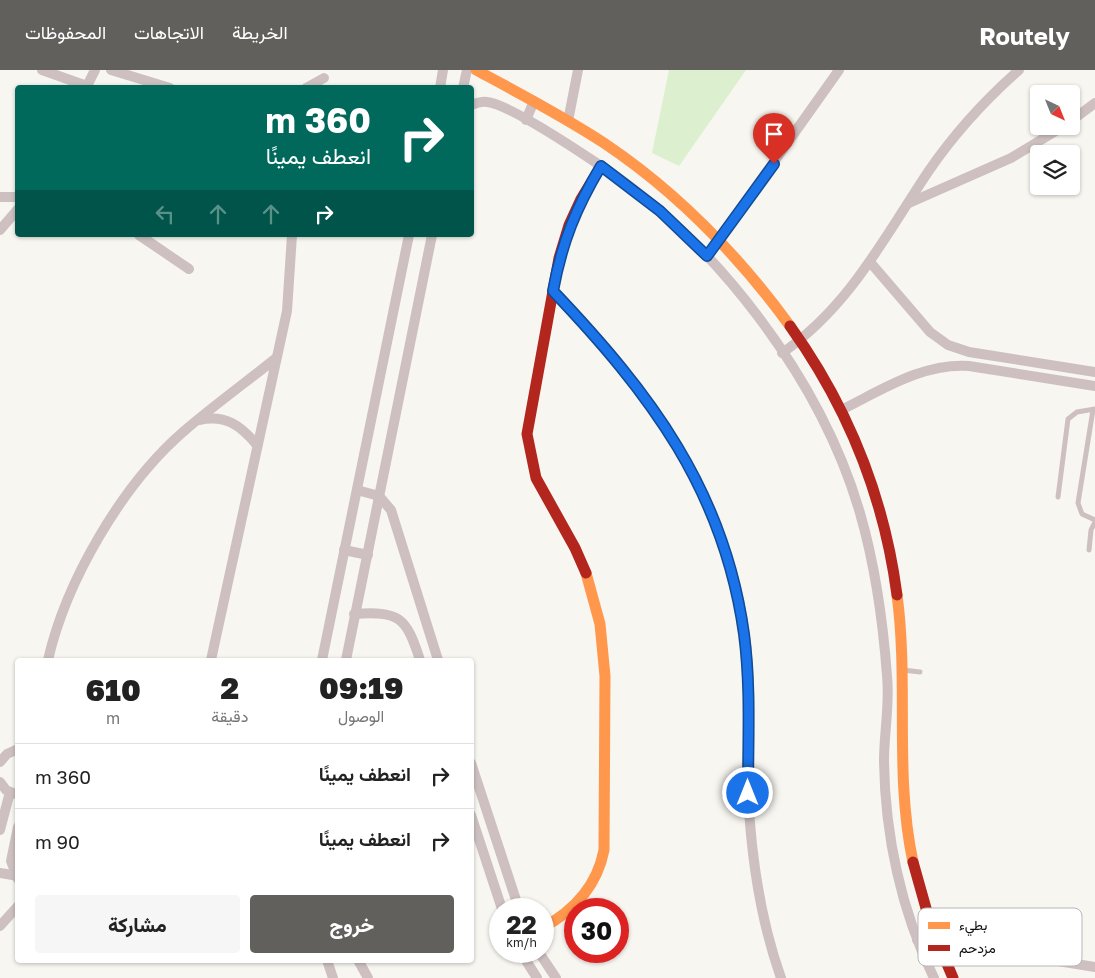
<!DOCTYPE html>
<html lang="ar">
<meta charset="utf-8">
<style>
body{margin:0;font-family:"Golos Text",Vazirmatn,sans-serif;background:#f6f6f6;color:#222;direction:rtl;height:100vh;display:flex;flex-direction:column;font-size:19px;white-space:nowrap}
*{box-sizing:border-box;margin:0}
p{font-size:16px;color:#767676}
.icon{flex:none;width:28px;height:28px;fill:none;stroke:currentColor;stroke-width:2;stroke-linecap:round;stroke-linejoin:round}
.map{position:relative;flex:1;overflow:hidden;direction:ltr}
.details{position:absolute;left:15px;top:588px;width:459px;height:305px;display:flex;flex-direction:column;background:#fff;border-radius:5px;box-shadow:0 1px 4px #0004;direction:rtl}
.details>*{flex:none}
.banner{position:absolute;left:15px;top:15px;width:459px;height:152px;border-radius:5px;box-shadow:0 1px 4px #0004;direction:rtl;background:#00695c;color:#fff;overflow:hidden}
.needle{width:32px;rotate:137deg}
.controls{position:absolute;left:1030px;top:15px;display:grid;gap:10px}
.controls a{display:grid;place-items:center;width:50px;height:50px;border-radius:5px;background:#fff;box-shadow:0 1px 4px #0004;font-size:25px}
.speed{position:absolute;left:489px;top:828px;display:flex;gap:10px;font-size:25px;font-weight:700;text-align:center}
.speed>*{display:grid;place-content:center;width:65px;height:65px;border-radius:50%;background:#fff;box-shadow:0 1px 4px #0004;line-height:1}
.speed small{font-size:12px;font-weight:400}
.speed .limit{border:8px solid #d22;background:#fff;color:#111}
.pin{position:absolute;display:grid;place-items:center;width:42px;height:42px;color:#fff;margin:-51px -21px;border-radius:50% 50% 50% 0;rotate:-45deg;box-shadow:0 0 5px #0007}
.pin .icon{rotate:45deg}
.me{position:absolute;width:55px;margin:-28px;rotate:0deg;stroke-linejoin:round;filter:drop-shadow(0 0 4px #0008)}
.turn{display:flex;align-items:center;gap:18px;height:105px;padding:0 20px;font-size:22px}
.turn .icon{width:65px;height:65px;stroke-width:2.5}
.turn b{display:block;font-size:35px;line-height:42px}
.lanes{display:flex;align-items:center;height:48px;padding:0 20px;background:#0003;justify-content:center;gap:25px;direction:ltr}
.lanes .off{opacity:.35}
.eta{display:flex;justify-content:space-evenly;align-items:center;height:85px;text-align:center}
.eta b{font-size:30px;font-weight:800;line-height:35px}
.cta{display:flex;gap:10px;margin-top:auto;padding:10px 20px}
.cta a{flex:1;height:58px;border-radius:5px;background:#61605c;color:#fff;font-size:20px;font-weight:800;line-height:58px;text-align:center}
.cta a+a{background:#f6f6f6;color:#222}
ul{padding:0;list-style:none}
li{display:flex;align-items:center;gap:15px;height:65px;padding:0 20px;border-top:1px solid #e0e0e0}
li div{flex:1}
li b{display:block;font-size:19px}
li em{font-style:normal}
header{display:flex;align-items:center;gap:30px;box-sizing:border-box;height:70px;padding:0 25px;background:#61605c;color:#fff}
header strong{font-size:24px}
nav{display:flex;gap:28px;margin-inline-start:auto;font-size:18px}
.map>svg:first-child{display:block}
.green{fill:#dcf0cf}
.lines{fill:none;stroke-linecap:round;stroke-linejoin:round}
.lane{stroke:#cec0c1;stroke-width:5}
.street{stroke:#cec0c1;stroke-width:10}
.slow{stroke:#ff974d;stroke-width:11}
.jam{stroke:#b3261e;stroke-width:11}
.route-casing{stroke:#114b97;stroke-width:12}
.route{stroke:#1a73e8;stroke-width:9}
.key{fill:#fff;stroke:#b7b7b6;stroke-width:1}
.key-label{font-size:14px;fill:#100f0c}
</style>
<header>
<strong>Routely</strong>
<nav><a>الخريطة</a><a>الاتجاهات</a><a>المحفوظات</a></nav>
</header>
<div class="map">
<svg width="1095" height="908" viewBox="0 0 1095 908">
<rect width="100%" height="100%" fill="#f7f6f1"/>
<path class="green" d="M669 0H746L679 96 652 83Z"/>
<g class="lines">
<g class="lane">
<path d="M1093 340 1078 433 1082 444 1095 450"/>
<path d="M1058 427 1068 349 1077 342 1095 339"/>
<path d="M1089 480 1091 460 1095 452"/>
<path d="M903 600 920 602"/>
</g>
<g class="street">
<path d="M42 0 87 16"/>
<path d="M111 0 170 18"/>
<path d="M86 18 95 0"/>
<path d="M306 18 324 8"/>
<path d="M440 18 443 0"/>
<path d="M463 18 467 0"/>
<path d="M471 35C476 33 482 31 487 32 509 34 577 80 598 94 715 170 821 309 860 443 875 495 883 551 887 606 890 634 884 662 884 691 885 765 901 841 934 908"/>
<path d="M526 50 534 31"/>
<path d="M568 51 578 0"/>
<path d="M1071 51 1095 33"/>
<path d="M0 127H18"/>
<path d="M909 133 1011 88 1064 56"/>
<path d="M0 160 18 139"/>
<path d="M139 165 189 199"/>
<path d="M707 186 839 0"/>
<path d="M870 192 930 262 948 275 969 282 1095 302"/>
<path d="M553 221C662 334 745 454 749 617 749 652 747 687 748 723 751 785 760 849 781 908"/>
<path d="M782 283C849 237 884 168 928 102 954 64 985 30 1019 0"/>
<path d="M841 340C882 320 922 293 969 296L1095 316"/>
<path d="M199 350C226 344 241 356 257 375"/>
<path d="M357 420 379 426 391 440 438 590"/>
<path d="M344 480 368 485"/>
<path d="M354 544C400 541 406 547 420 590"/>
<path d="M48 590C66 511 122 415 183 362 213 336 245 313 275 289"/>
<path d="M211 590 287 241 292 165"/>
<path d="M322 590 409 165"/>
<path d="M346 590 432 165"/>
<path d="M0 692 7 684 18 679"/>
<path d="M471 693 519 839"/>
<path d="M0 712 6 720 18 725"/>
<path d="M471 745 502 839"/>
<path d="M18 757 11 791 18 809"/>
<path d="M0 760 10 722"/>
<path d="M0 803 18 806"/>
<path d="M0 856 18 836"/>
<path d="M917 870 936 871 1095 897"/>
<path d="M520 881 537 908"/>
<path d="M538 881 556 908"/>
<path d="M327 890 333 908"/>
<path d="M358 890 368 908"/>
</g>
<g class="slow">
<path d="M476 0C519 23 563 46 604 73 677 122 739 186 790 256"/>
<path d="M897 525C909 614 894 703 913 792"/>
<path d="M542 858C574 841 597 816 604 780L605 606 600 554 586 503"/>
</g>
<g class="jam">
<path d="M790 256C848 337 884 426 897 525"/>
<path d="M586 503 575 478 536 408 527 364 559 188 569 155 581 129 601 96"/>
<path d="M913 792 931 856 953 908"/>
</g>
</g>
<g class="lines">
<g class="route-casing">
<path id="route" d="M748 723C748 670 751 617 744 564 724 420 650 323 553 221 562 172 576 138 601 96L660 141 707 186 774 94"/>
</g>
<use href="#route" class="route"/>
</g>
<rect x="918" y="838" width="164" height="58" rx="8" class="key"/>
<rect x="928" y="852" width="22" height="7" fill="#ff974d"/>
<rect x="928" y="875" width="22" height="6" fill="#b3261e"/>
<g class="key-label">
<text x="959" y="860">بطيء</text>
<text x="959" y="883">مزدحم</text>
</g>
</svg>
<div class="controls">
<a><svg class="needle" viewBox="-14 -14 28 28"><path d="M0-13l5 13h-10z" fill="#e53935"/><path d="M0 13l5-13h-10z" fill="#767676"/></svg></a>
<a><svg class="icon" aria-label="layers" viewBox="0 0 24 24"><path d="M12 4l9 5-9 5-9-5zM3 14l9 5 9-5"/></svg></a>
</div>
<div class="speed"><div>22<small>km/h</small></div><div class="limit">30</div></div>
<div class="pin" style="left:774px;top:94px;background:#d93025"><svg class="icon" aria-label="arrive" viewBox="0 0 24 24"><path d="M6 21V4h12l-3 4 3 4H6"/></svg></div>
<svg class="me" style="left:748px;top:723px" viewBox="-20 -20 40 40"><circle r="17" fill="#1a73e8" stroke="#fff" stroke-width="3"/><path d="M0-11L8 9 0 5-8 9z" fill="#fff"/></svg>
<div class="banner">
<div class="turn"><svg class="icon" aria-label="right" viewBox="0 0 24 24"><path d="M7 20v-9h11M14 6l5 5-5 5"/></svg><div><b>360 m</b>انعطف يمينًا</div></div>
<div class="lanes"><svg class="icon off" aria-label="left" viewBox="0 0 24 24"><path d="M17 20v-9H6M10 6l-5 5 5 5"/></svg><svg class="icon off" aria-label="ahead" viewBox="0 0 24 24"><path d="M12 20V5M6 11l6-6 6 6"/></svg><svg class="icon off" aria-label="ahead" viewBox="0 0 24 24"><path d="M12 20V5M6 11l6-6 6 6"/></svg><svg class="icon" aria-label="right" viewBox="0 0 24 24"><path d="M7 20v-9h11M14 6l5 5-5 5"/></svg></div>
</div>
<section class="details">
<div class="eta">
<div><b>09:19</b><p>الوصول</p></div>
<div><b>2</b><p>دقيقة</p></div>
<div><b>610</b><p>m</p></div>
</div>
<ul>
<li><svg class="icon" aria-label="right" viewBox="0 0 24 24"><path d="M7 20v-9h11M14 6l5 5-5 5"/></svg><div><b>انعطف يمينًا</b></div><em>360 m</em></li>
<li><svg class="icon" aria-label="right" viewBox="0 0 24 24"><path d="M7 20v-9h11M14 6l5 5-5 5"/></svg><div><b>انعطف يمينًا</b></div><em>90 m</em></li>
</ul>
<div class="cta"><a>خروج</a><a>مشاركة</a></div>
</section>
</div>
